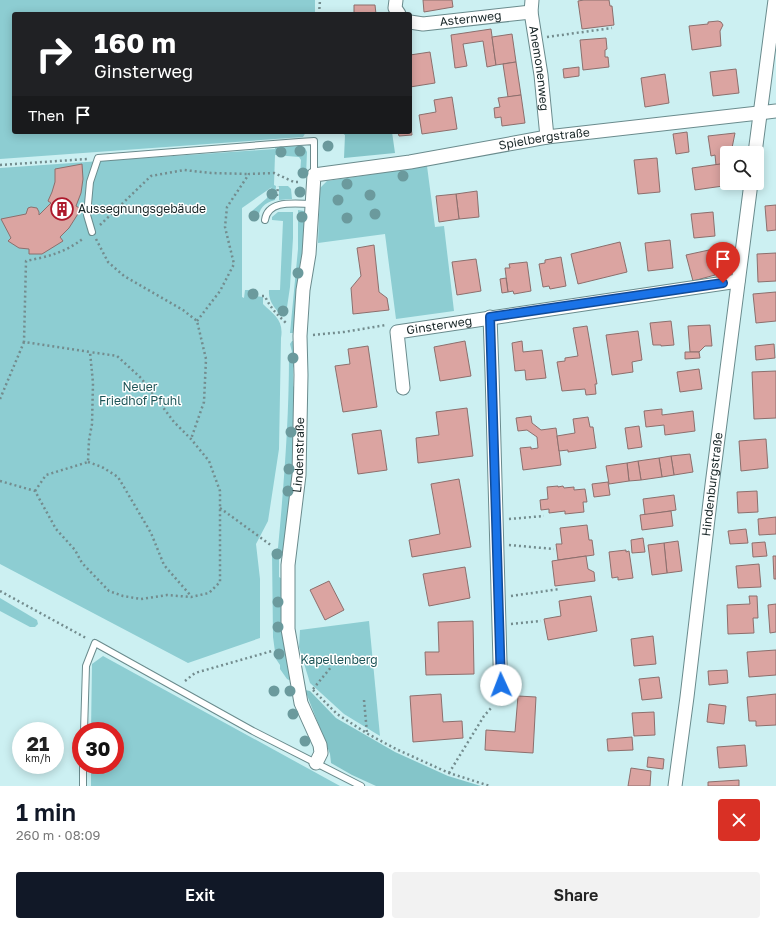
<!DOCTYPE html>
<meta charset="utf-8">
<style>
body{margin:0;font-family:"Golos Text",sans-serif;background:#f2f2f2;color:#222;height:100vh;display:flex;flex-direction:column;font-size:15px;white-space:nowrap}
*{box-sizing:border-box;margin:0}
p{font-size:13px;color:#767676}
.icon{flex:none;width:22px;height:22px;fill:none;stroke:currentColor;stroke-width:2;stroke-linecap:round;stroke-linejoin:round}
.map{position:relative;height:786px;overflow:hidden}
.drawer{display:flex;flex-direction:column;background:#fff;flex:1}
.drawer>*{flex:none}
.hud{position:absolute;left:12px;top:12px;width:400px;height:122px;border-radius:4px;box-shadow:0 2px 10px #0003;background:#202124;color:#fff;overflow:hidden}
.fabs{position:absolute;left:720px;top:146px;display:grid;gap:8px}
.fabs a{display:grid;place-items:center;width:44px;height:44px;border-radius:4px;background:#fff;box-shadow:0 2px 10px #0003;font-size:20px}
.speed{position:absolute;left:12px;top:722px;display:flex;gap:8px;font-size:20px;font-weight:700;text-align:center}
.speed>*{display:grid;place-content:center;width:52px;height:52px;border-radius:50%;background:#fff;box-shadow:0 2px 10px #0003;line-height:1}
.speed small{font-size:10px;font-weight:400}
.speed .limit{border:6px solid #d22;background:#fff;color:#111}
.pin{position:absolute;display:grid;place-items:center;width:34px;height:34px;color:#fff;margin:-41px -17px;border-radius:50% 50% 50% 0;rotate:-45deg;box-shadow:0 0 4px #0007}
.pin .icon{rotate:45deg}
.me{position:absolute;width:44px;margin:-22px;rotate:358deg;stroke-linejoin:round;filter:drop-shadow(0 0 3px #0008)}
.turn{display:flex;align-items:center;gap:14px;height:84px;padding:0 16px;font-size:18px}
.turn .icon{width:52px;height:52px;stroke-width:2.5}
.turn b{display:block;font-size:28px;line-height:34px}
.then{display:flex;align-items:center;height:38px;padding:0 16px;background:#0003;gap:8px;font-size:15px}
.round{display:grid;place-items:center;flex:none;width:42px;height:42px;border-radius:4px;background:#f2f2f2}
.summary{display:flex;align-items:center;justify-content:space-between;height:68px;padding:0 16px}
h1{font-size:24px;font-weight:600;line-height:30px;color:#111827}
.action{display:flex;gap:8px;margin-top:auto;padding:8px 16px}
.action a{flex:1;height:46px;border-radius:4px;background:#111827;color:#fff;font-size:16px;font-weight:600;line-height:46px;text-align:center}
.action a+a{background:#f2f2f2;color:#222}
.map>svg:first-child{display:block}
.green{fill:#8dcdd2}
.forest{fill:#84c5c9}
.building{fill:#dba4a1;stroke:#8c6f6d}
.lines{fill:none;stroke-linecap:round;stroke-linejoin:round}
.lane-casing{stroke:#6a8b8d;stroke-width:8}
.street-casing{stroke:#6a8b8d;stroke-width:15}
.path{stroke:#738c8e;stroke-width:2.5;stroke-dasharray:2 3;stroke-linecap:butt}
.lane{stroke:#fff;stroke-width:6}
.street{stroke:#fff;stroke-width:13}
.tree{fill:#6b9a9d}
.route-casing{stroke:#114b97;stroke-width:10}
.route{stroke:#1a73e8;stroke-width:7}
.labels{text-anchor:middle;stroke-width:3;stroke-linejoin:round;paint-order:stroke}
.street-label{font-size:12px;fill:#182627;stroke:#fff}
.poi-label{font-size:12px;fill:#182627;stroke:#fff;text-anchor:start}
.park-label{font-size:12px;fill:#1c5457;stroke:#fff}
</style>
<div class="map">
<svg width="776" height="786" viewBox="0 0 776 786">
<rect width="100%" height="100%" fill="#ccf0f2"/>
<g class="green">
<path d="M0 0H315V14H14V132H306L303 137 0 159Z"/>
<path d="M298 146 305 148 307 152 306 176 301 177 300 175 301 160 299 157 275 155 274 185 276 186 275 200C264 203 259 208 258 220L251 219 252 211 267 198 268 192 272 187 242 208V297L244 298 245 290H256L255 296 263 297V304C274 315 284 320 281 338L279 449 268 521 256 544 260 579V638L188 663 0 564V168L275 149V147Z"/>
<path d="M427 166 435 227 444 226 454 311 396 319 385 234 318 243 320 188 327 181Z"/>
<path d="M279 186H288L291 189 292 199 279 200Z"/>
<path d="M298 210 304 211 307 214 296 333H290L298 249Z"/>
<path d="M278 212H293V238L290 287 286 314 284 317C275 310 268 301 269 290H280L283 221 272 220V217Z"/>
<path d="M292 341H296V363L293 368V386L297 390 296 449 284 553 279 559V577L284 580 292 679 289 680 287 679 280 669V665L276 659 273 637 272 552 278 548C284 484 289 420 289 356L292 352 290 344Z"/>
<path d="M0 598 37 620 38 624 35 627H30L0 611Z"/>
<path d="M369 621 380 736 344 714 310 683 299 647 300 630Z"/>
<path d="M103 656 340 786H91V765H115V731H91L92 664Z"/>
</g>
<g class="forest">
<path d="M341 132H392L395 153 344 158 345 135Z"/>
<path d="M305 690 310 691 336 718 395 752 448 776 481 786H376L352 775 331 763 330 754Z"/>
</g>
<g class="building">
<path d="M423 0H452L453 7 424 12Z"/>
<path d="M584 0H609L610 6H612L614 25 582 29 578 1Z"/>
<path d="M354 5H375L376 14H354Z"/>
<path d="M718 21 721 22 723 25 720 31 721 46 692 50 689 26 708 24V22Z"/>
<path d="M491 29 496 65 487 67 483 41 463 44 467 66 455 68 451 35Z"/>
<path d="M512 34 516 62 496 65 492 37Z"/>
<path d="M606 38 607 49 605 50V57H608L609 67 583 70 580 40Z"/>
<path d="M430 52 435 83 410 87V55Z"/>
<path d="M516 62 521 95 508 97 503 64Z"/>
<path d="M579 67V76L564 78 563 69Z"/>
<path d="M736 69 739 93 713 96 710 72Z"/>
<path d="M665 74 669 103 645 107 641 78Z"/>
<path d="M521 95 525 123 502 126 501 117 495 118 494 108 500 107 498 98Z"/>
<path d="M452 97 457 129 422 134 419 115 436 112 434 100Z"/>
<path d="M410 119 412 135 399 136 398 132H410Z"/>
<path d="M687 132 689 152 676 154 673 134Z"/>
<path d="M735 133 731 153H727V163L716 165 715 155 711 156 708 136Z"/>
<path d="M657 158 660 192 638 194 634 160Z"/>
<path d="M727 163V183H730V185L695 190 692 168Z"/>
<path d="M82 164 83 179 81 193 76 206 81 209 69 228 60 237 63 241 42 254H29V249L19 248 8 241 11 238 1 219 26 214 28 208 31 207 37 208 39 212V215L51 203 48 201 52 192 55 182V169Z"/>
<path d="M477 191 479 217 459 219 456 194Z"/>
<path d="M456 194 459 219 439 222 436 196Z"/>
<path d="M776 205V230L767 231 765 206Z"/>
<path d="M713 212 715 236 694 238 691 214Z"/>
<path d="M670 240 673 268 648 271 645 243Z"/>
<path d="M620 242 627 272 578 284 571 254Z"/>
<path d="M374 245 379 292 387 298 389 310 353 314 351 288 361 276 357 248Z"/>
<path d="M709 250 715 275 693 281 686 255Z"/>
<path d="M776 253V281L758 282 757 254Z"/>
<path d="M561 257 566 286 550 289 549 286 543 287 539 264 545 263V260Z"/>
<path d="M476 259 481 291 457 295 452 262Z"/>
<path d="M527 262 531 291 514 294 513 291 508 292 505 268H510L509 264Z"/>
<path d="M506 278 508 292 502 293 500 279Z"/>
<path d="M776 292V321L756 323 753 294Z"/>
<path d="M671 321 674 345 661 346V345H653L650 323Z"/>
<path d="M710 325 712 346H705L699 352H690L688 326Z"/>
<path d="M587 326 597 384H595L596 394 586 395 585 389 562 391 557 362 565 361V358L578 356 573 328Z"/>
<path d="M638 331 642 360 632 362 633 372 612 375 606 335Z"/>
<path d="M465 341 471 376 440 381 434 347Z"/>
<path d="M522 341 523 352 542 350 546 378 526 380 525 370 515 371 512 343Z"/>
<path d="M774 344 775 358 756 360 755 346Z"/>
<path d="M368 346 377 407 343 412 335 366 350 364 348 349Z"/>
<path d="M685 352H699L700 358 685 359Z"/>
<path d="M699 369 702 389 680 392 677 372Z"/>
<path d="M776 371V418L754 419 752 372Z"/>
<path d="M467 408 473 456 418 463 416 438 439 435 436 412Z"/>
<path d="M662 409V415L693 411 695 431 665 435 664 425 646 427 644 411Z"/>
<path d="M531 416 532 423 541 430 556 428 561 465 523 470 520 448 531 447V449L538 448 537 437 527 430 518 431 516 418Z"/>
<path d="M588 417 590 427H593L596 448 568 452V450L559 451 557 436 575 433 573 419Z"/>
<path d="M639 426 642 447 628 449 625 428Z"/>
<path d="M381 430 387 470 358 474 352 434Z"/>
<path d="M766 439 768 468 741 471 739 441Z"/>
<path d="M690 454 693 472 674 475 671 456Z"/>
<path d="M671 456 674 475 662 477 659 458Z"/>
<path d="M659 458 662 477 641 480 638 461Z"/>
<path d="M638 461 641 480 629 481 627 463Z"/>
<path d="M627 463 629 481 609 484 606 466Z"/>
<path d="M459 479 471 547 412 557 409 540 440 534 431 484Z"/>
<path d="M608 482 610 495 594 497 592 484Z"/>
<path d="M558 486V487L563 486 564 488 574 487V490L585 489 587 502H583L584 512 565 514V511L549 513V509L541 510 540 500 548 499 547 487Z"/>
<path d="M757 491 758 512 738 513 737 492Z"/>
<path d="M674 495 676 510 645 515 643 499Z"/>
<path d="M671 511 673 526 642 530 640 515Z"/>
<path d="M776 517V534L759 535 758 519Z"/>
<path d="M587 525 589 540H592L594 555 558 560 556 544H562L560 528Z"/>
<path d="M746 529 748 543 730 544 728 531Z"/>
<path d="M643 538 645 552 632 553 631 540Z"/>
<path d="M678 541 682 571 667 573 664 543Z"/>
<path d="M765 542 767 556 753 557 752 543Z"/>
<path d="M664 543 667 573 652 575 648 545Z"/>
<path d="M626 550V552L629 551 633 578 618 580V577L612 578 609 552Z"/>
<path d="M586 556 588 569 594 572 595 581 555 586 552 561Z"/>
<path d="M773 556H776V579H774Z"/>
<path d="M759 564 761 587 738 588 736 566Z"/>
<path d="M465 567 470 598 429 606 423 574Z"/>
<path d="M329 581 344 610 325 620 310 590Z"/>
<path d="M591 596 597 631 548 640 544 619 561 616 559 601Z"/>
<path d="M749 596H757L758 618H753L754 633 728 634 727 605 750 604Z"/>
<path d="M776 604V632L770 633 768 605Z"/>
<path d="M473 621 474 674 426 675 425 652H439L438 622Z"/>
<path d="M653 636 656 664 634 666 631 639Z"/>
<path d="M776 650V675L749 677 747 652Z"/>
<path d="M727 670 728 683 709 685 708 671Z"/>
<path d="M659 677 662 698 642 700 639 679Z"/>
<path d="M441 694 443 722 462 721 463 738 413 742 410 696Z"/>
<path d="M776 694V725L756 726V721H749L747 697Z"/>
<path d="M518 696 536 697 533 753 485 750 486 730 515 732Z"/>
<path d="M709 704 726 706 724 724 707 722Z"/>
<path d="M654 712 655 735 634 736 632 713Z"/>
<path d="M632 737 633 750 608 751 607 739Z"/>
<path d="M745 745 747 766 719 768 717 747Z"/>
<path d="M648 757 664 759 663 769 647 767Z"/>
<path d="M631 768 651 771 650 786H628Z"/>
<path d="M739 780V786H708V782Z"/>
</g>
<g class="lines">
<g class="lane-casing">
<g id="lane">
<path d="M265 220C268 199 296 204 312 204"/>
<path d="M92 232 87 215 90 182 98 158 299 142 314 141V175"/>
<path d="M84 731 86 666 95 643 253 731 361 786"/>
<path d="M83 786V765"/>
</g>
</g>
<g class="street-casing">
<g id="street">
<path d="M396 0 395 8 399 14"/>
<path id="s1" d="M532 0 531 12 541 75 547 137"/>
<path id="s2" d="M410 22 423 24 531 12"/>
<path d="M755 153 775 0"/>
<path d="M490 317 492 372 501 698"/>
<path id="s3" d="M403 388 397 332 738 281"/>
<path id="s4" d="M316 763 321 753 320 745 301 703 288 629V565L299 475 301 375 300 336 303 290 309 254 314 175 410 162 547 137 776 111"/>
<path id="s5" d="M675 786 687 697 712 485 751 183"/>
</g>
</g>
<g class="path">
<path d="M319 14 320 0"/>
<path d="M547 37 612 28"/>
<path d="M0 165 87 159"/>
<path d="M277 196 278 186"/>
<path d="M100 225 151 176 184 170 211 173 249 174"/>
<path d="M96 239 108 262 124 276 183 310 197 321 206 359 204 402 191 439"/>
<path d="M262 296H265C270 308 278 315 287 324"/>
<path d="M197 321 220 291 234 264 225 227 227 207 249 174 274 173 294 182H301"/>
<path d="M313 335 344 332 386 325"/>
<path d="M0 399 24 342"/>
<path d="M88 462 102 467 118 477 151 533 164 565 191 596"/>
<path d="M0 481 35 491 56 529 75 550 82 563 109 591 123 596 141 599 167 595 191 597 209 593 220 582V491L209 461 191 439 174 422 141 378 117 356 90 352"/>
<path d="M35 491 46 475 88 462 89 440 92 424 93 383 90 352 24 342 26 261C50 256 64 253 84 238"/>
<path d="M220 508 272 546"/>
<path d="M509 519 544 516"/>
<path d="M509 545 554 549"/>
<path d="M0 591 86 638"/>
<path d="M511 596 560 589"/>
<path d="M511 624 541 621"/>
<path d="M185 681 195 673 272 651"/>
<path d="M313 689 332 666"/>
<path d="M313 690 337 714 368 734 396 749 449 773 490 786"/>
<path d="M364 700 367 733"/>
<path d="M449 773 484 716 492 707"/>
</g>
<use href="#lane" class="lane"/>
<use href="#street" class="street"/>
</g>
<g class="tree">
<circle cx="328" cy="146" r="5.5"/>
<circle cx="300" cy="151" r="5.5"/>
<circle cx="281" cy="152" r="5.5"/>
<circle cx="303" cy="173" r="5.5"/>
<circle cx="403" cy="176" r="5.5"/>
<circle cx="347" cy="184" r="5.5"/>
<circle cx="300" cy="192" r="5.5"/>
<circle cx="272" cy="194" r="5.5"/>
<circle cx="370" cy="195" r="5.5"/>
<circle cx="338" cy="200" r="5.5"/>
<circle cx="375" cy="214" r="5.5"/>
<circle cx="254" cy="216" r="5.5"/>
<circle cx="302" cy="217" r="5.5"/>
<circle cx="347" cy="218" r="5.5"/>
<circle cx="298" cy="273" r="5.5"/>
<circle cx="253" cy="294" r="5.5"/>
<circle cx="283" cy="311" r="5.5"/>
<circle cx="293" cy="358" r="5.5"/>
<circle cx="291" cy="432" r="5.5"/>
<circle cx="289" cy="469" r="5.5"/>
<circle cx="288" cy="491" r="5.5"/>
<circle cx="277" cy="554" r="5.5"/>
<circle cx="278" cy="602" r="5.5"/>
<circle cx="278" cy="627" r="5.5"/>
<circle cx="279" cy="654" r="5.5"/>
<circle cx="274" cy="691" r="5.5"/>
<circle cx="290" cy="691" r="5.5"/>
<circle cx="293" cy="714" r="5.5"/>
<circle cx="305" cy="741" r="5.5"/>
</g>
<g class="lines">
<g class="route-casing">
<path id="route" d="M501 685 490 317 723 283"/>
</g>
<use href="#route" class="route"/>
</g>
<defs>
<g id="building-ring" transform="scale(1.15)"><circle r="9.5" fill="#fff" stroke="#ad192c" stroke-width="1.5"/><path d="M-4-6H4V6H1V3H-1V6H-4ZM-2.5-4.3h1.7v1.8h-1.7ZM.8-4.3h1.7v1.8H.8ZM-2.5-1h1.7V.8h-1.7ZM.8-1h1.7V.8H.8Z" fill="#ad192c"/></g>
</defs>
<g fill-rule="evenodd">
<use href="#building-ring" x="62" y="209"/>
</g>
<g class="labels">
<g class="street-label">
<text dy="4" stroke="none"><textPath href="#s2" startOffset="61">Asternweg</textPath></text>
<text dy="4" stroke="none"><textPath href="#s1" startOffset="69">Anemonenweg</textPath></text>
<text dy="4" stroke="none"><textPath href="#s4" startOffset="829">Spielbergstraße</textPath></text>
<text dy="4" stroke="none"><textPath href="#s3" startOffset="99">Ginsterweg</textPath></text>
<text dy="4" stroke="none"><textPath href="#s4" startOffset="315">Lindenstraße</textPath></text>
<text dy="4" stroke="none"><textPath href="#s5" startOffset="304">Hindenburgstraße</textPath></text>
</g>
<g class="poi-label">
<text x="78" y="213">Aussegnungsgebäude</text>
</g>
<g class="park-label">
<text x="140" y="391">Neuer<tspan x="140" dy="14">Friedhof Pfuhl</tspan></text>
<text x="339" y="664">Kapellenberg</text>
</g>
</g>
</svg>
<div class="fabs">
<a><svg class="icon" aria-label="search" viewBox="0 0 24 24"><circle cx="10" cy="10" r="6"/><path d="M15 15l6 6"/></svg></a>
</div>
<div class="speed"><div>21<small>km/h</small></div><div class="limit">30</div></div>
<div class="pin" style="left:723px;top:283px;background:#d93025"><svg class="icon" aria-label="arrive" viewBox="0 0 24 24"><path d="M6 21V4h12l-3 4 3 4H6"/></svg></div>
<svg class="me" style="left:501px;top:685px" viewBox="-20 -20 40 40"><circle r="19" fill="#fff"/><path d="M0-13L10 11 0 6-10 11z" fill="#1a73e8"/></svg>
<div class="hud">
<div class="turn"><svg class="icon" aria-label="right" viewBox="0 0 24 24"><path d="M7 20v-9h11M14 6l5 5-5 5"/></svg><div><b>160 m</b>Ginsterweg</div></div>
<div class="then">Then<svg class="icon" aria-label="arrive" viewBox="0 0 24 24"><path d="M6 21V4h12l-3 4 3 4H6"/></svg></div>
</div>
</div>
<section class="drawer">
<div class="summary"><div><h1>1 min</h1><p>260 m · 08:09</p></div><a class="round" style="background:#d93025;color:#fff"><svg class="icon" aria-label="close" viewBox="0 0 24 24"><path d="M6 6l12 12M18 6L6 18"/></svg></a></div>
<div class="action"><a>Exit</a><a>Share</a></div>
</section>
